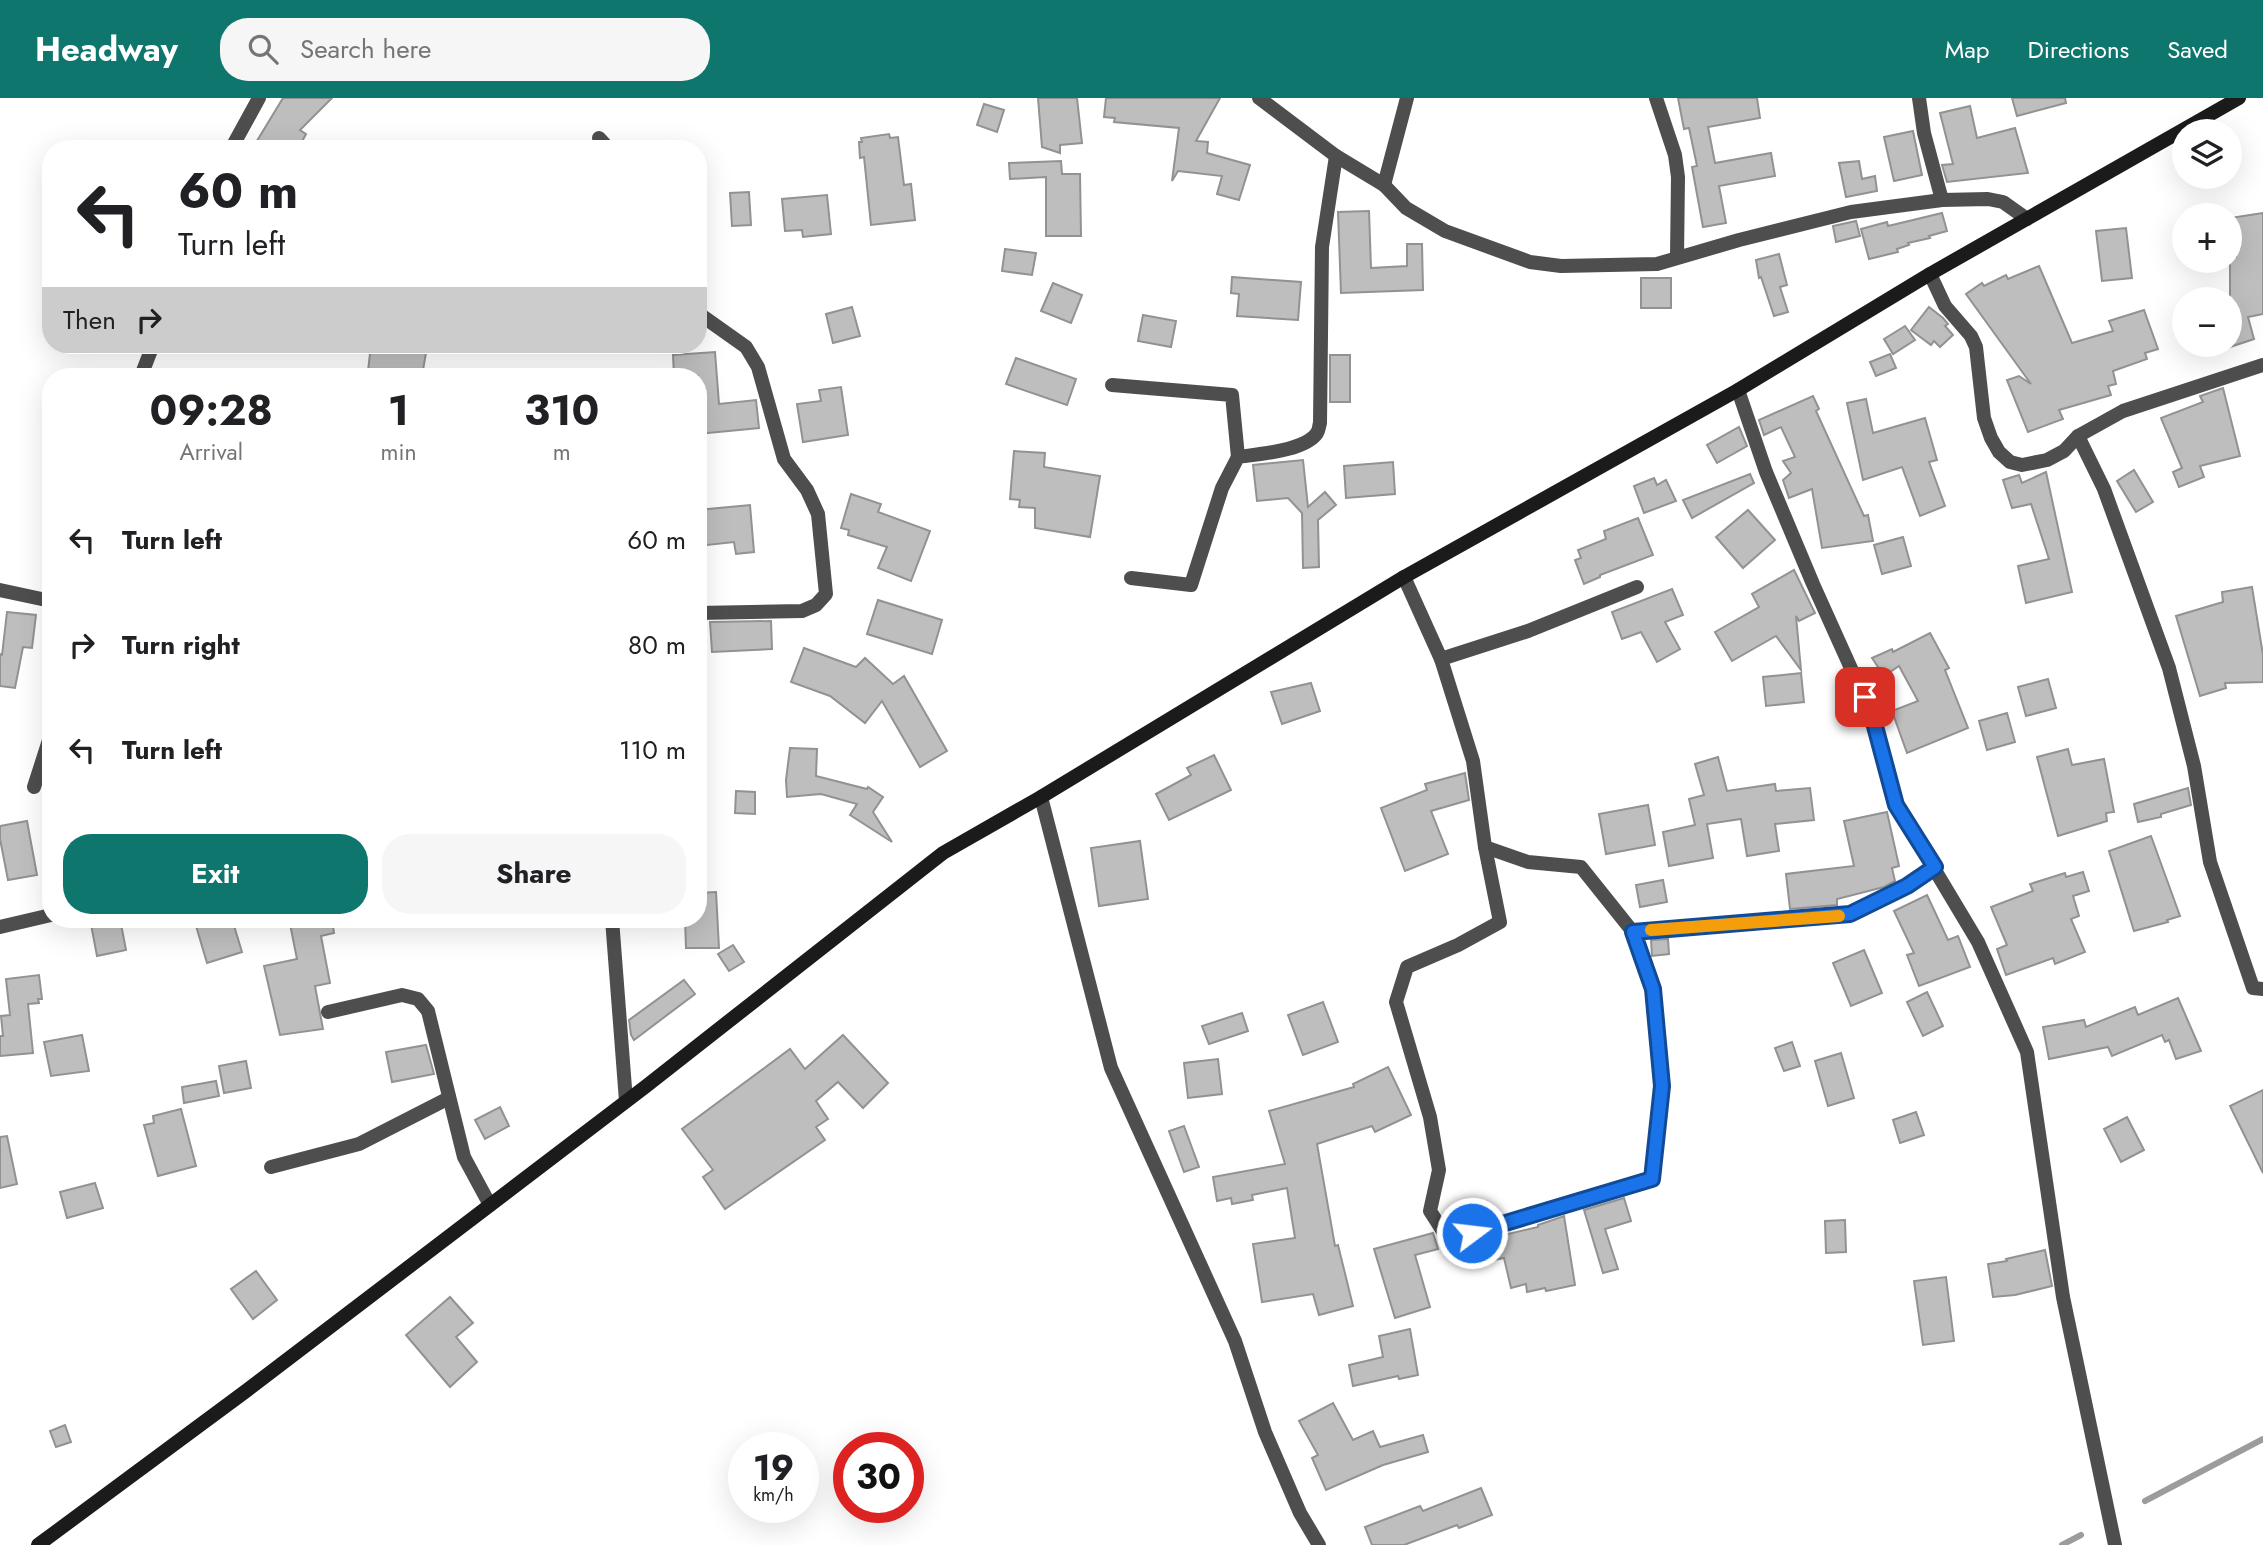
<!DOCTYPE html>
<meta charset="utf-8">
<style>
body{margin:0;font-family:Jost,sans-serif;background:#f6f6f6;color:#202124;height:100vh;display:flex;flex-direction:column;font-size:26px;white-space:nowrap}
*{box-sizing:border-box;margin:0}
p{font-size:23px;color:#757577}
.icon{flex:none;width:38px;height:38px;fill:none;stroke:currentColor;stroke-width:2;stroke-linecap:round;stroke-linejoin:round}
.map{position:relative;flex:1;overflow:hidden}
.drawer{position:absolute;left:42px;top:270px;width:665px;height:560px;display:flex;flex-direction:column;background:#fff;border-radius:28px;box-shadow:0 7px 28px #0002}
.drawer>*{flex:none}
.hud{position:absolute;left:42px;top:42px;width:665px;height:214px;border-radius:28px;box-shadow:0 7px 28px #0002;background:#fff;color:#202124;overflow:hidden}
.tools{position:absolute;left:2172px;top:21px;display:grid;gap:14px}
.tools a{display:grid;place-items:center;width:70px;height:70px;border-radius:50%;background:#fff;box-shadow:0 7px 28px #0002;font-size:35px}
.speed{position:absolute;left:728px;top:1334px;display:flex;gap:14px;font-size:35px;font-weight:700;text-align:center}
.speed>*{display:grid;place-content:center;width:91px;height:91px;border-radius:50%;background:#fff;box-shadow:0 7px 28px #0002;line-height:1}
.speed small{font-size:18px;font-weight:400}
.speed .limit{border:10px solid #d22;background:#fff;color:#111}
.pin{position:absolute;display:grid;place-items:center;width:60px;height:60px;color:#fff;margin:-30px;border-radius:14px;box-shadow:0 4px 10px #0006}
.me{position:absolute;width:77px;margin:-38px;rotate:75deg;stroke-linejoin:round;filter:drop-shadow(0 0 5px #0008)}
.turn{display:flex;align-items:center;gap:24px;height:147px;padding:0 21px;font-size:32px}
.turn .icon{width:91px;height:91px;stroke-width:2.5}
.turn b{display:block;font-size:49px;line-height:60px}
.then{display:flex;align-items:center;height:66px;padding:0 21px;background:#0003;gap:14px;font-size:26px}
.eta{display:flex;justify-content:space-evenly;align-items:center;height:119px;text-align:center}
.eta b{font-size:42px;font-weight:700;line-height:49px}
.action{display:flex;gap:14px;margin-top:auto;padding:14px 21px}
.action a{flex:1;height:80px;border-radius:28px;background:#0f766e;color:#fff;font-size:28px;font-weight:700;line-height:80px;text-align:center}
.action a+a{background:#f6f6f6;color:#202124}
ul{padding:0;list-style:none}
li{display:flex;align-items:center;gap:21px;height:105px;padding:0 21px}
li div{flex:1}
li b{display:block;font-size:26px}
li em{font-style:normal}
header{display:flex;align-items:center;gap:42px;box-sizing:border-box;height:98px;padding:0 35px;background:#0f766e;color:#fff}
header strong{font-size:33px}
nav{display:flex;gap:38px;margin-inline-start:auto;font-size:24px}
.search{width:490px;height:63px;background:#f6f6f6;display:flex;align-items:center;gap:18px;box-sizing:border-box;padding:0 24px;border-radius:28px;color:#757577;font-size:26px}
.map>svg:first-child{display:block}
.lines{fill:none;stroke-linecap:round;stroke-linejoin:round}
.stream{stroke:#9c9c9c;stroke-width:6}
.building{fill:#bebebe;stroke:#929292;stroke-width:2}
.minor{stroke:#4e4e4e;stroke-width:14}
.secondary{stroke:#1b1b1b;stroke-width:14}
.route-casing{stroke:#114b97;stroke-width:18}
.route{stroke:#1a73e8;stroke-width:12}
.slow{stroke:#f59e0b;stroke-width:12}
</style>
<header>
<strong>Headway</strong>
<div class="search"><svg class="icon" aria-label="search" viewBox="0 0 24 24"><circle cx="10" cy="10" r="6"/><path d="M15 15l6 6"/></svg>Search here</div>
<nav><a>Map</a><a>Directions</a><a>Saved</a></nav>
</header>
<div class="map">
<svg width="2263" height="1447" viewBox="0 0 2263 1447">
<rect width="100%" height="100%" fill="#fff"/>
<g class="lines">
<g class="stream">
<path d="M2145 1403 2263 1341"/>
<path d="M2062 1447 2081 1437"/>
</g>
</g>
<g class="building">
<path d="M283 0H332L300 32 306 36 298 51H252Z"/>
<path d="M1038 0H1077L1082 45 1060 47V55L1042 49Z"/>
<path d="M1106 0H1220L1196 43 1208 44 1207 55 1250 67 1239 102 1217 96 1222 78 1178 73 1172 83 1179 30 1114 24 1115 20 1104 19Z"/>
<path d="M1678 0H1757L1760 20 1708 29 1715 65 1771 55 1775 78 1719 88 1726 125 1703 129 1692 69 1697 68 1689 30 1684 31Z"/>
<path d="M2012 0H2065L2066 5 2017 18Z"/>
<path d="M984 6 1004 12 997 34 977 27Z"/>
<path d="M1970 8 1977 40 2015 30 2028 75 1947 84 1942 67 1953 66 1940 15Z"/>
<path d="M1913 33 1922 77 1894 83 1884 39Z"/>
<path d="M889 36 890 40 898 39 904 87 911 86 915 122 871 127 864 59 860 60 859 44H862L861 40Z"/>
<path d="M1061 63 1062 76H1080L1081 138H1046V79L1010 81 1009 65Z"/>
<path d="M1859 63 1862 81 1875 78 1877 93 1846 99 1839 65Z"/>
<path d="M749 94 751 127 732 128 730 95Z"/>
<path d="M827 97 831 136 803 139 802 132 785 133 782 101Z"/>
<path d="M1369 113 1371 170 1407 168V146H1422L1423 192 1341 195 1338 114Z"/>
<path d="M1942 115 1947 133 1929 138 1930 140 1908 145 1909 147 1897 151 1898 154 1869 161 1861 131 1887 124 1888 128Z"/>
<path d="M2263 115V216L2248 219 2254 241 2230 249V160L2236 159 2230 120Z"/>
<path d="M1856 123 1860 138 1836 144 1833 128Z"/>
<path d="M2126 130 2132 180 2102 183 2096 133Z"/>
<path d="M1005 151 1036 155 1032 177 1002 173Z"/>
<path d="M1779 156 1787 187 1780 189 1788 214 1774 218 1761 179 1759 180 1756 162Z"/>
<path d="M2039 168 2072 245 2113 233 2109 223 2144 212 2158 251 2145 255 2147 261 2113 273 2116 286 2108 288 2111 297 2059 312 2063 321 2028 334 2007 282 2019 278 2031 286 1966 196 1982 185 1984 188 2006 177 2008 181Z"/>
<path d="M1232 179 1301 184 1298 222 1237 218 1239 196 1231 195Z"/>
<rect x="1641" y="180" width="30" height="30"/>
<path d="M1053 185 1082 197 1071 225 1041 213Z"/>
<path d="M852 209 860 238 833 245 826 216Z"/>
<path d="M1929 209 1943 220 1948 226 1945 228 1953 237 1940 249 1934 243 1931 247 1911 232Z"/>
<path d="M1143 217 1176 223 1171 249 1138 243Z"/>
<path d="M1905 228 1915 242 1893 256 1884 241Z"/>
<path d="M371 247 427 249 422 278 368 273Z"/>
<path d="M715 254 719 306 756 302 759 330 698 336V278H674L673 257Z"/>
<path d="M1890 256 1896 270 1876 278 1870 264Z"/>
<rect x="1330" y="257" width="20" height="47"/>
<path d="M1016 260 1076 281 1067 307 1006 286Z"/>
<path d="M841 289 848 337 803 344 797 306 821 303 819 292Z"/>
<path d="M2223 290 2240 358 2200 368 2204 379 2179 389 2173 374 2182 370 2161 320 2203 304 2200 298Z"/>
<path d="M1813 298 1819 311 1816 313 1864 418 1868 417 1873 443 1822 450 1812 391 1789 400 1783 382 1791 375 1783 363 1795 359 1781 329 1764 337 1759 322Z"/>
<path d="M1866 301 1873 335 1925 320 1937 362 1929 364 1945 408 1920 418 1902 369 1863 382 1847 305Z"/>
<path d="M1739 329 1747 348 1717 365 1707 347Z"/>
<path d="M1014 353 1045 355 1044 369 1100 378 1090 439 1035 430V410L1019 409 1020 402 1010 401Z"/>
<path d="M1303 362 1308 409 1325 394 1336 407 1318 422 1319 469 1303 470 1302 415 1288 400 1257 403 1253 367Z"/>
<path d="M1393 364 1395 396 1346 400 1344 368Z"/>
<path d="M2134 372 2153 404 2136 414 2117 383Z"/>
<path d="M2046 374 2072 494 2026 505 2018 468 2049 461 2031 406 2012 410 2003 382 2019 377 2022 385Z"/>
<path d="M1750 376 1754 385 1692 420 1683 402Z"/>
<path d="M1654 380 1657 387 1666 382 1676 403 1644 415 1634 388Z"/>
<path d="M851 396 881 406 878 414 930 433 911 483 878 470 887 449 848 437 849 432 841 430Z"/>
<path d="M750 407 754 454 736 456 734 444 698 448V412Z"/>
<path d="M1748 412 1775 442 1743 470 1716 439Z"/>
<path d="M1638 420 1653 457 1600 477V479L1584 486 1575 462 1581 460 1578 452 1606 441 1604 433Z"/>
<path d="M1903 439 1911 468 1882 476 1874 447Z"/>
<path d="M1794 472 1815 515 1799 523 1796 518 1801 572 1776 538 1732 563 1715 534 1759 509 1752 496Z"/>
<path d="M2252 489 2263 557V584L2225 585 2226 590 2200 598 2176 518 2223 504 2222 494Z"/>
<path d="M1672 491 1683 517 1665 524 1680 551 1657 564 1641 534 1622 541 1612 514Z"/>
<path d="M878 502 942 522 932 556 867 536Z"/>
<path d="M7 514 36 517 32 550 23 549 15 590 0 588V556L2 557Z"/>
<path d="M771 523 772 551 712 554 710 524Z"/>
<path d="M1930 535 1949 570 1945 572 1968 630 1907 655 1892 613 1918 603 1899 568 1884 578 1872 560 1892 551 1893 554Z"/>
<path d="M804 550 856 569 865 560 893 586 904 578 947 653 920 669 882 603 865 625 830 598 791 584Z"/>
<path d="M1801 575 1804 604 1766 608 1763 579Z"/>
<path d="M2048 581 2056 610 2026 618 2018 589Z"/>
<path d="M1311 585 1320 613 1282 626 1271 594Z"/>
<path d="M2007 615 2015 644 1987 652 1979 623Z"/>
<path d="M790 650 817 651 816 678 867 691 868 689 883 699 873 714 892 744 850 717 857 706 821 696 787 699 786 682Z"/>
<path d="M2068 651 2072 667 2104 661 2114 714 2106 715 2107 723 2058 738 2037 659Z"/>
<path d="M1214 657 1231 692 1169 722 1156 696 1191 677 1187 670Z"/>
<path d="M1718 659 1727 693 1775 686 1776 693 1810 690 1814 722 1775 726 1779 753 1747 758 1741 721 1707 726 1713 760 1669 768 1663 734 1695 727 1689 701 1704 697 1695 666Z"/>
<path d="M1465 675 1469 702 1431 713 1448 756 1405 773 1381 710 1427 692 1425 686Z"/>
<path d="M2188 690 2191 707 2161 716V719L2138 724 2134 706Z"/>
<path d="M736 693 755 694V716L735 715Z"/>
<path d="M1648 707 1655 747 1606 756 1599 716Z"/>
<path d="M1887 714 1899 768 1892 770 1895 783 1884 789 1837 801V807L1790 811 1786 776 1854 768 1844 723Z"/>
<path d="M27 723 37 777 8 782 0 741V728Z"/>
<path d="M2151 738 2180 818 2167 822 2168 824 2134 833 2109 753Z"/>
<path d="M1140 743 1148 801 1099 808 1091 750Z"/>
<path d="M2083 774 2089 793 2073 798 2079 818 2071 821 2085 854 2055 866 2053 860 2006 877 1997 851 2007 847 1991 809 2033 793 2030 786 2065 775 2066 779Z"/>
<path d="M1663 782 1667 804 1640 809 1636 787Z"/>
<path d="M716 794 719 850H686L685 821H698V795Z"/>
<path d="M1927 797 1948 842 1958 838 1970 869 1919 888 1907 857 1914 855 1894 813Z"/>
<path d="M90 821H120L126 852 97 858Z"/>
<path d="M194 821H232L242 854 207 865Z"/>
<path d="M289 821H332L334 835 321 838 330 885 315 888 323 931 280 937 264 868 297 861Z"/>
<path d="M1668 841 1669 856 1652 858 1651 842Z"/>
<path d="M733 847 744 864 729 873 718 856Z"/>
<path d="M1864 852 1882 895 1851 908 1833 865Z"/>
<path d="M39 877 42 901H38L39 905 28 906 33 955 0 958V938H3L1 918 10 917 6 881Z"/>
<path d="M684 882 695 896 634 942 631 937 629 922Z"/>
<path d="M1927 894 1943 928 1923 938 1907 904Z"/>
<path d="M2178 900 2201 953 2176 961 2169 942 2165 944 2162 937 2112 958 2108 949 2049 961 2043 929 2084 922 2086 929 2135 909 2138 917Z"/>
<path d="M1323 904 1338 944 1303 957 1288 917Z"/>
<path d="M1242 915 1248 933 1209 946 1202 928Z"/>
<path d="M82 937 89 973 51 978 44 944Z"/>
<path d="M843 937 888 985 863 1010 838 984 816 1003 828 1021 816 1029 825 1042 725 1111 703 1079 713 1072 682 1031 790 951 805 971Z"/>
<path d="M1792 944 1800 968 1784 973 1775 950Z"/>
<path d="M426 947 434 976 392 984 386 954Z"/>
<path d="M1841 955 1854 1000 1828 1008 1815 963Z"/>
<path d="M1218 961 1222 996 1188 1000 1184 965Z"/>
<path d="M246 963 251 990 224 995 219 968Z"/>
<path d="M1388 969 1411 1017 1375 1034 1372 1028 1317 1046 1335 1148 1338 1147 1353 1208 1319 1217 1313 1196 1262 1204 1253 1146 1295 1140 1287 1090 1252 1097 1253 1102 1232 1106 1231 1100 1217 1103 1213 1079 1285 1066 1269 1013 1354 989 1353 986Z"/>
<path d="M216 983 219 998 184 1005 182 989Z"/>
<path d="M2263 992V1075L2230 1008Z"/>
<path d="M500 1009 509 1028 485 1041 475 1022Z"/>
<path d="M181 1011 196 1068 158 1078 144 1027 154 1025 153 1018Z"/>
<path d="M1916 1014 1924 1037 1900 1045 1893 1022Z"/>
<path d="M2127 1019 2144 1052 2121 1064 2104 1031Z"/>
<path d="M1184 1028 1199 1069 1184 1074 1169 1033Z"/>
<path d="M7 1038 17 1086 0 1090V1039Z"/>
<path d="M95 1085 103 1110 67 1120 60 1094Z"/>
<path d="M1624 1100 1631 1123 1605 1131 1618 1171 1603 1175 1584 1112Z"/>
<path d="M1564 1118 1575 1187 1546 1193 1545 1190 1527 1194 1526 1186 1511 1190 1504 1160 1478 1165 1474 1144 1538 1129V1127Z"/>
<path d="M1845 1122 1846 1154 1826 1155 1825 1123Z"/>
<path d="M1433 1135 1438 1151 1415 1157 1430 1209 1395 1220 1374 1151Z"/>
<path d="M2045 1152 2052 1188 2015 1197 1993 1199 1988 1166 2007 1163 2006 1161Z"/>
<path d="M256 1173 277 1202 253 1221 231 1191Z"/>
<path d="M1946 1179 1954 1243 1923 1247 1914 1183Z"/>
<path d="M450 1199 473 1225 456 1239 477 1264 450 1289 406 1237Z"/>
<path d="M1410 1231 1418 1277 1399 1281 1398 1278 1353 1288 1349 1267 1383 1259 1379 1238Z"/>
<path d="M1333 1305 1353 1342 1373 1333 1380 1349 1423 1337 1428 1354 1383 1367 1326 1392 1312 1360 1318 1357 1299 1323Z"/>
<path d="M65 1327 71 1344 56 1349 50 1333Z"/>
<path d="M1481 1390 1492 1417 1459 1430 1457 1427 1404 1447H1372L1365 1429 1420 1408 1423 1413Z"/>
</g>
<g class="lines">
<g class="minor">
<path d="M1259 0 1336 58 1384 87 1406 110 1445 133 1530 164 1561 168 1657 166 1739 142 1851 114 1942 102 1988 101 2003 104 2027 121"/>
<path d="M1656 0 1675 57 1678 79 1677 159"/>
<path d="M1919 0 1924 35 1942 102"/>
<path d="M599 40 609 51"/>
<path d="M231 51 259 0"/>
<path d="M1384 87 1407 0"/>
<path d="M1930 176 1945 208 1971 238 1976 249 1984 320 1991 340 1999 354 2010 364 2022 367 2047 362 2064 353 2078 338 2123 313 2263 267"/>
<path d="M698 215 746 249 758 269 784 361 807 392 818 416 826 496 816 507 802 513 698 515"/>
<path d="M141 278 153 247"/>
<path d="M1112 287 1232 297 1238 359"/>
<path d="M1738 292 1766 374 1813 486 1872 617 1896 707 1978 844 2027 954 2063 1199 2115 1447"/>
<path d="M2078 338 2104 391 2169 570 2194 668 2210 764 2253 890 2263 891"/>
<path d="M1404 479 1441 561 1473 663 1485 749 1500 824 1458 847 1407 869 1396 904 1430 1019 1439 1072 1430 1113 1448 1141 1520 1122 1652 1081 1662 987 1653 891 1633 834 1850 816 1907 788 1935 769"/>
<path d="M1131 480 1191 487 1222 390 1238 359C1258 356 1305 353 1317 335 1319 332 1319 328 1320 325L1322 149 1336 58"/>
<path d="M0 492 51 503"/>
<path d="M1441 561 1528 533 1637 489"/>
<path d="M34 689 51 636"/>
<path d="M1041 699 1111 970 1235 1243 1265 1334 1300 1415 1319 1447"/>
<path d="M1485 749 1528 764 1581 769 1633 834"/>
<path d="M612 821 626 1003"/>
<path d="M0 829 51 817"/>
<path d="M328 914 402 897 418 901 428 913 464 1059 490 1107"/>
<path d="M271 1069 359 1046 449 1000"/>
</g>
<path class="secondary" d="M38 1447 246 1293 645 989 943 755 1041 699 1404 479 1738 292 1930 176 2239 0"/>
</g>
<g class="lines">
<g class="route-casing">
<path id="route" d="M1472 1135 1652 1081 1662 988 1653 891 1633 834 1850 816 1907 788 1935 769 1896 707 1872 617 1865 599"/>
</g>
<use href="#route" class="route"/>
<path class="slow" d="M1651 832 1839 818"/>
</g>
</svg>
<div class="tools">
<a><svg class="icon" aria-label="layers" viewBox="0 0 24 24"><path d="M12 4l9 5-9 5-9-5zM3 14l9 5 9-5"/></svg></a>
<a>+</a>
<a>−</a>
</div>
<div class="speed"><div>19<small>km/h</small></div><div class="limit">30</div></div>
<div class="pin" style="left:1865px;top:599px;background:#d93025"><svg class="icon" aria-label="arrive" viewBox="0 0 24 24"><path d="M6 21V4h12l-3 4 3 4H6"/></svg></div>
<svg class="me" style="left:1472px;top:1135px" viewBox="-20 -20 40 40"><circle r="17" fill="#1a73e8" stroke="#fff" stroke-width="3"/><path d="M0-11L8 9 0 5-8 9z" fill="#fff"/></svg>
<div class="hud">
<div class="turn"><svg class="icon" aria-label="left" viewBox="0 0 24 24"><path d="M17 20v-9H6M10 6l-5 5 5 5"/></svg><div><b>60 m</b>Turn left</div></div>
<div class="then">Then<svg class="icon" aria-label="right" viewBox="0 0 24 24"><path d="M7 20v-9h11M14 6l5 5-5 5"/></svg></div>
</div>
<section class="drawer">
<div class="eta">
<div><b>09:28</b><p>Arrival</p></div>
<div><b>1</b><p>min</p></div>
<div><b>310</b><p>m</p></div>
</div>
<ul>
<li><svg class="icon" aria-label="left" viewBox="0 0 24 24"><path d="M17 20v-9H6M10 6l-5 5 5 5"/></svg><div><b>Turn left</b></div><em>60 m</em></li>
<li><svg class="icon" aria-label="right" viewBox="0 0 24 24"><path d="M7 20v-9h11M14 6l5 5-5 5"/></svg><div><b>Turn right</b></div><em>80 m</em></li>
<li><svg class="icon" aria-label="left" viewBox="0 0 24 24"><path d="M17 20v-9H6M10 6l-5 5 5 5"/></svg><div><b>Turn left</b></div><em>110 m</em></li>
</ul>
<div class="action"><a>Exit</a><a>Share</a></div>
</section>
</div>
